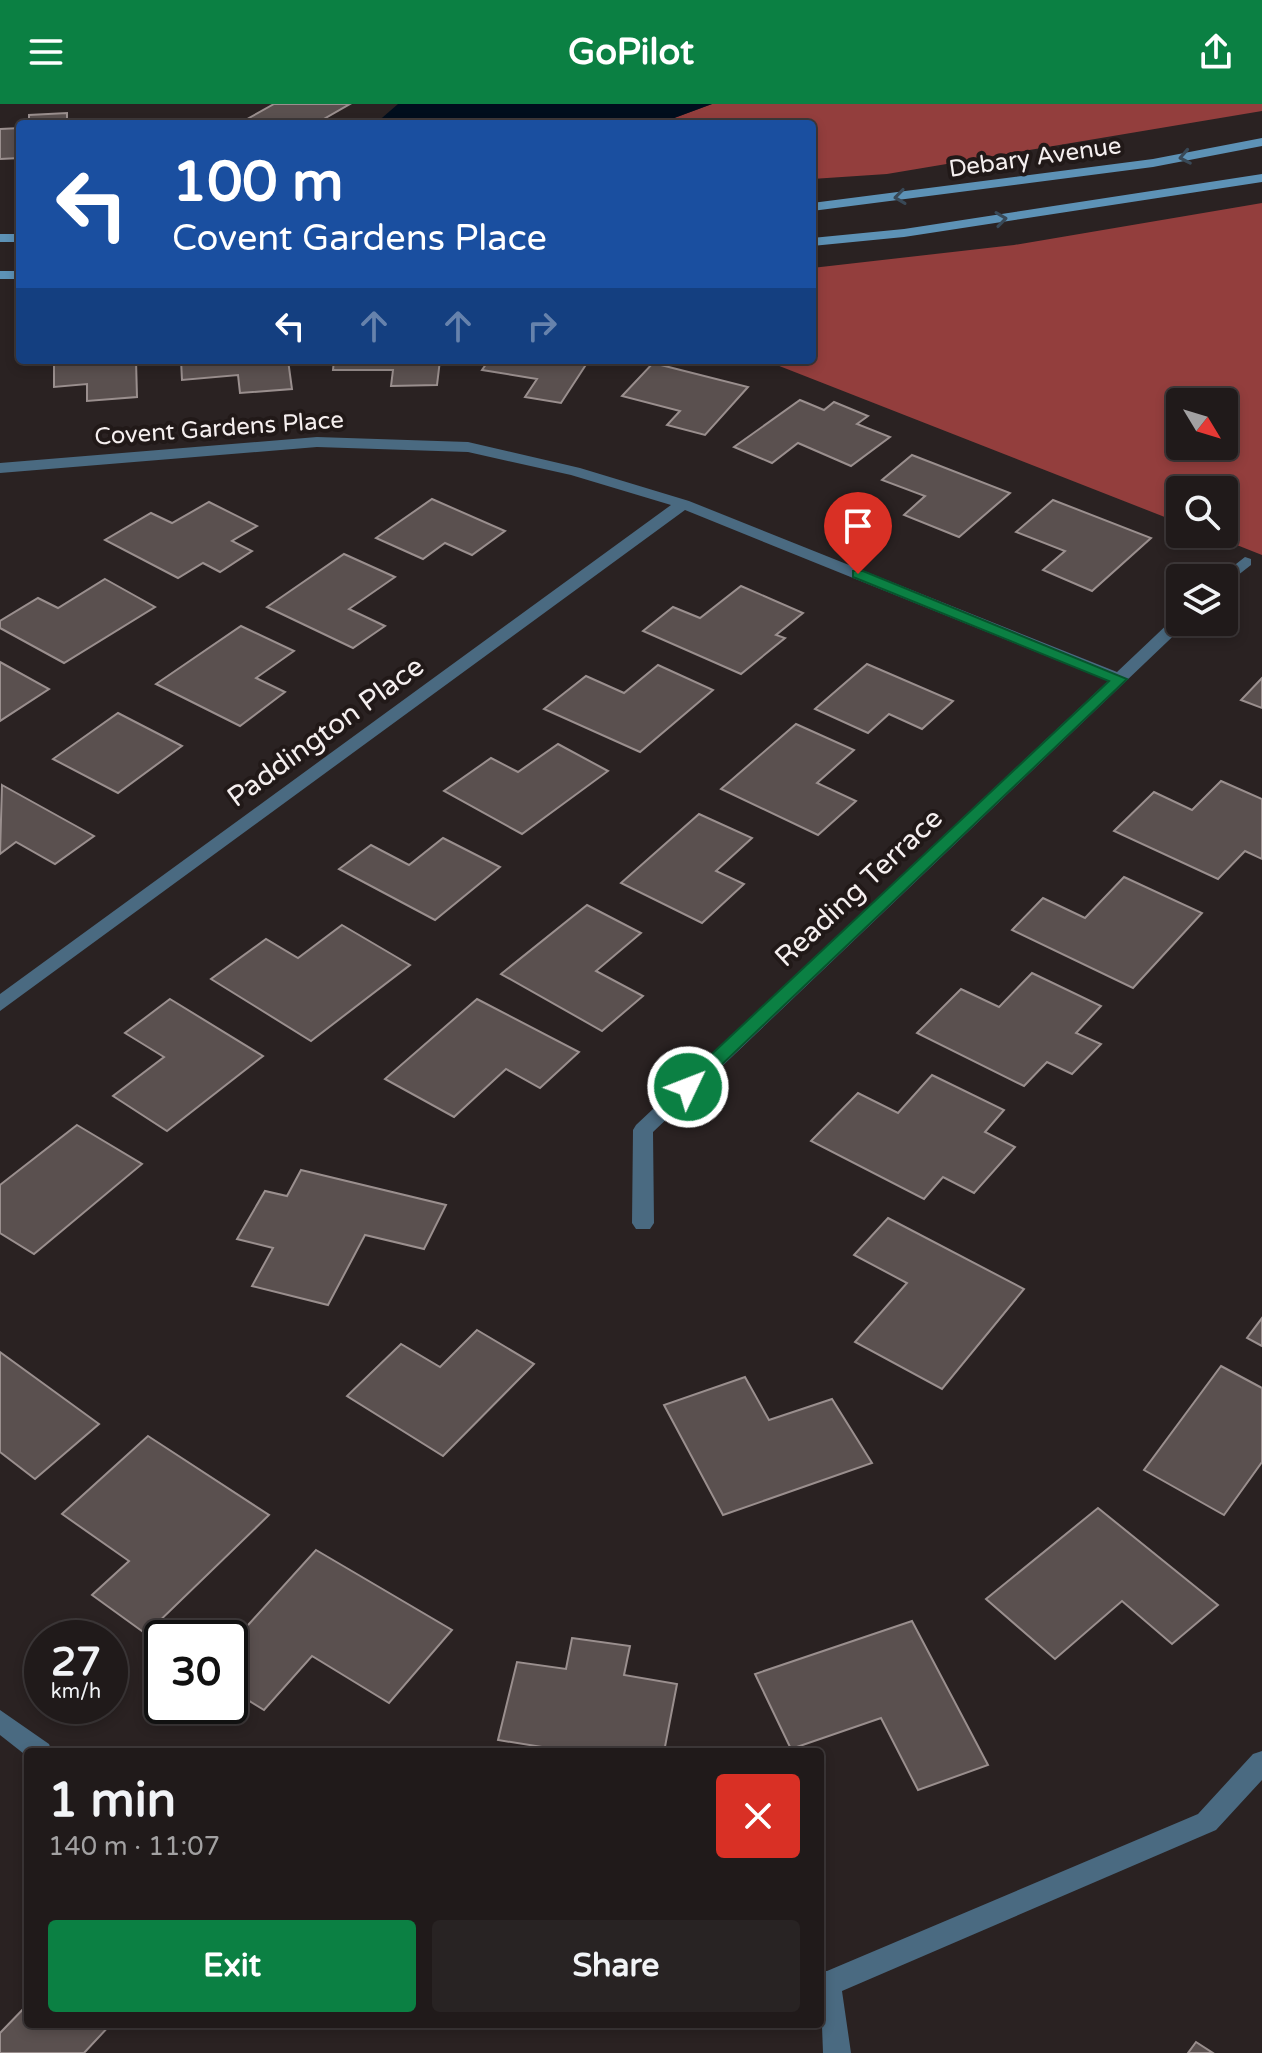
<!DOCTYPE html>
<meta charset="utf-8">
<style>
body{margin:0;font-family:"Varela Round",sans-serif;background:#282323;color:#f1f3f6;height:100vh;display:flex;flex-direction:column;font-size:30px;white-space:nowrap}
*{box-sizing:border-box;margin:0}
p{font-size:26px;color:#a2a1a2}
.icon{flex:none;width:44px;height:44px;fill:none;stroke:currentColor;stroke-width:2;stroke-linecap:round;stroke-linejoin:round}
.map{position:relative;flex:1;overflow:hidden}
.sheet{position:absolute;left:24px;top:1644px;width:800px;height:280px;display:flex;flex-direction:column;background:#201a1a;border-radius:8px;box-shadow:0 4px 12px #0003,0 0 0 2px #3d3839}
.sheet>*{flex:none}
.banner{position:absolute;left:16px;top:16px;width:800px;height:244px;border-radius:8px;box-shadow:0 4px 12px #0003,0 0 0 2px #3d3839;background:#1a4fa0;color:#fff;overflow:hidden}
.needle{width:52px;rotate:128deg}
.buttons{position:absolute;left:1166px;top:284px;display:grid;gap:16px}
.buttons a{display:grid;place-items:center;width:72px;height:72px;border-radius:8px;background:#201a1a;box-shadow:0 4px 12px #0003,0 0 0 2px #3d3839;font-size:40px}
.speed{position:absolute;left:24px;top:1516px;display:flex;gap:16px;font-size:40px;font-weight:700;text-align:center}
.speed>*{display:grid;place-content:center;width:104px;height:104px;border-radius:50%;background:#201a1a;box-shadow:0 4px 12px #0003,0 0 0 2px #3d3839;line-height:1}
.speed small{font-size:20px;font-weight:400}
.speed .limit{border:4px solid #111;border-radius:12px;background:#fff;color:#111}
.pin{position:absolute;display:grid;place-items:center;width:68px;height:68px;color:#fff;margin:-82px -34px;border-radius:50% 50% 50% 0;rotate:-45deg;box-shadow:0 0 8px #0007}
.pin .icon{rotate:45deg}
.me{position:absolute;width:88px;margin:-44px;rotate:47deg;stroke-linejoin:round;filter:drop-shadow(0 0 6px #0008)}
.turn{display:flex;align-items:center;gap:28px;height:168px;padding:0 24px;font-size:36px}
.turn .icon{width:104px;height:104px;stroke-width:2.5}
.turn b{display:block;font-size:56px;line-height:68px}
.lanes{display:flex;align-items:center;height:76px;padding:0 24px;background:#0003;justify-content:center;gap:40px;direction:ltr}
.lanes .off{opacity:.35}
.round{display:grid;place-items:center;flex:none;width:84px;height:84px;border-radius:8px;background:#282323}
.headline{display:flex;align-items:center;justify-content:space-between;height:136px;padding:0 24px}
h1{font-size:48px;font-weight:700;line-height:60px}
.cta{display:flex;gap:16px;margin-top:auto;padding:16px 24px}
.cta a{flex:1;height:92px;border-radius:8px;background:#0b8043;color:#fff;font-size:32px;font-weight:700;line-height:92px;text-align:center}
.cta a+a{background:#282323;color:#f1f3f6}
header{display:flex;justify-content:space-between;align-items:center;height:104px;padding:0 24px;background:#0b8043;color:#fff;font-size:36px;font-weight:700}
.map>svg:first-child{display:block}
.forest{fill:#933e3d;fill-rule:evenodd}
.water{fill:#000e1d}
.building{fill:#5a504f;stroke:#9a8f8e;stroke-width:2}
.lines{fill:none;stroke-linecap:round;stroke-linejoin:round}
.minor{fill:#4a6a81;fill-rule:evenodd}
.secondary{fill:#5d92b6;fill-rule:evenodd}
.oneway{stroke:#394957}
.route{fill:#0b8043;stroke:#07532c;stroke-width:2}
.labels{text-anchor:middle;stroke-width:8;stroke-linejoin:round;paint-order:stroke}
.far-street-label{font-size:24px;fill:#f5efef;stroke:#211918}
.street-label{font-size:28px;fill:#f5efef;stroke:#211918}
</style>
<header><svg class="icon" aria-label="menu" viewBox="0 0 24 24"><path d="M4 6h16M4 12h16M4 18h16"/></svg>GoPilot<svg class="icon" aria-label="share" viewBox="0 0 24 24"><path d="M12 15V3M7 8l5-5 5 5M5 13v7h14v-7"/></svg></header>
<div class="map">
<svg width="1262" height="1949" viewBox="0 0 1262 1949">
<rect width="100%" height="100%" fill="#2a2222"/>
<g class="forest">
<path d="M712 0H1262V7L887 70 812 75V20H658Z"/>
<path d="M1262 99V451L1209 430H1224V386H1180V419L764 256H812V164L1014 141ZM1180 298H1224V342H1180Z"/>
</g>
<path class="water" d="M398 0H712L658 20H375Z"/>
<g class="building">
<path d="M274 0H350L315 20 240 19Z"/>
<path d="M67 9V20H29V11Z"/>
<path d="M20 24V54L0 55V25Z"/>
<path d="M54 256H136L137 293 87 297V280L54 283Z"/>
<path d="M181 256H288L292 285 240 289 238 271 182 276Z"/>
<path d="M334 256H440L437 281 391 282 393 266H333Z"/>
<path d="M489 256H589L561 299 525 293 537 275 482 266Z"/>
<path d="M653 259 748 283 705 331 667 321 680 307 622 292Z"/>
<path d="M800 296 824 306 834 298 868 312 857 320 890 333 851 362 798 339 772 359 734 343Z"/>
<path d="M912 351 1010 389 959 433 904 411 925 392 882 376Z"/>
<path d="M432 395 505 427 472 451 445 439 423 455 376 434Z"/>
<path d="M1053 396 1151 434 1092 487 1043 466 1065 447 1016 428Z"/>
<path d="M209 398 257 422 232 437 252 447 220 468 203 459 178 474 105 436 151 409 172 419Z"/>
<path d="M344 450 395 473 349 505 385 522 353 544 267 503Z"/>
<path d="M105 475 155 503 64 559 0 524V517L38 494 58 504Z"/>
<path d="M741 482 803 509 776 531 785 534 741 570 643 527 673 503 700 514Z"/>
<path d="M241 522 294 547 256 574 285 588 240 622 156 580Z"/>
<path d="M0 558 49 585 0 617Z"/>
<path d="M867 560 953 597 922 625 889 610 868 629 815 605Z"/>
<path d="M658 561 713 586 640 648 544 605 586 572 624 589Z"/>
<path d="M1262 574V604L1241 596Z"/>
<path d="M118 609 182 642 118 689 53 655Z"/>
<path d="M796 620 854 646 817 679 856 697 818 731 721 685Z"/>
<path d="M558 640 608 667 522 730 444 687 491 654 518 668Z"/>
<path d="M1221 677 1262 695V755L1245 747 1218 775 1114 727 1154 688 1192 706Z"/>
<path d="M2 681 94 732 55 760 16 738 0 750Z"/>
<path d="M699 710 752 734 716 767 744 780 702 819 621 779Z"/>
<path d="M443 734 500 763 435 816 339 765 371 741 409 761Z"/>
<path d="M1124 773 1202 809 1133 884 1012 826 1043 794 1085 814Z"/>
<path d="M587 801 641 829 596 867 643 892 602 927 501 870Z"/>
<path d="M342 821 410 861 311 937 211 875 266 835 298 854Z"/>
<path d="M1032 869 1101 902 1076 929 1101 940 1072 970 1047 958 1024 982 917 929 961 885 999 903Z"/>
<path d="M170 895 263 952 167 1027 113 992 164 953 125 929Z"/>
<path d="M477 895 579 948 540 984 506 965 454 1013 385 975Z"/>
<path d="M932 971 1004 1006 985 1028 1015 1043 974 1089 943 1073 924 1095 811 1037 858 989 898 1009Z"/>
<path d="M77 1021 142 1060 34 1150 0 1129V1081Z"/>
<path d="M301 1066 446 1101 424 1145 365 1131 328 1201 252 1182 273 1144 237 1135 265 1087 287 1092Z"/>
<path d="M888 1114 1024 1185 942 1285 855 1238 907 1179 854 1151Z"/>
<path d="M1262 1214V1242L1247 1234Z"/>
<path d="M477 1226 534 1260 443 1352 347 1292 401 1240 440 1263Z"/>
<path d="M0 1248 99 1320 35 1375 0 1348Z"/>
<path d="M1221 1262 1262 1284V1358L1224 1411 1144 1366Z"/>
<path d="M745 1273 769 1316 832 1295 872 1359 723 1411 664 1301Z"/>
<path d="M148 1332 269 1411 146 1530 92 1491 129 1457 62 1410Z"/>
<path d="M1098 1404 1218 1501 1172 1540 1122 1497 1055 1555 986 1495Z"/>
<path d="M316 1446 452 1526 389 1599 312 1552 264 1606 230 1585V1541Z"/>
<path d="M912 1517 988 1661 918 1686 881 1614 791 1645 755 1570Z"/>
<path d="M572 1534 630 1542 624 1571 677 1580 664 1648H573L498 1636 517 1558 566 1565Z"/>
<path d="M28 1900V1920H111L84 1949H0V1929Z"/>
<path d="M1196 1938 1213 1949H1188Z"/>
</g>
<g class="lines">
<g class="minor">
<path d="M317 333 468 338 580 364 689 397 1117 568 1174 514 1180 513V518H1188L653 1028 654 1119 650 1125H636L632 1119 633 1026 636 1021 1108 577 685 406 0 907V890L671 401 571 371 468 348 317 343 0 369V359Z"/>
<path d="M1245 453 1251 455V461L1224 482V474H1218Z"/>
<path d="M0 1606 49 1640 52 1648H28V1653L0 1631Z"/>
<path d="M1262 1647V1676L1216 1726 842 1887 851 1949H823L820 1867H827L1198 1710 1253 1650Z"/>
</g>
<g class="secondary">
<path d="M1262 34V42L1153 63 812 107V99L1153 55Z"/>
<path d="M1262 70V78L904 133 812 142V134L904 125Z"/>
<rect x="0" y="130" width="20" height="8"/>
<rect x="0" y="167" width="20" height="8"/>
</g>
</g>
<defs><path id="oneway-chevron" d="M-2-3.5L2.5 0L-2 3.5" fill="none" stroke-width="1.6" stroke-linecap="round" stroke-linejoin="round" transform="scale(2)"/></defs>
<g class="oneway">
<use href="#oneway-chevron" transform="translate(1185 53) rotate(169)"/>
<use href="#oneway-chevron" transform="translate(900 93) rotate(172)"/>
<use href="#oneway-chevron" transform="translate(1001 115) rotate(-8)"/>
</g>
<path class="route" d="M853 467H863L1127 575 694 987H682V978L1109 577 853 473Z"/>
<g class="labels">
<g class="far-street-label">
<text transform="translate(1035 53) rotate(-8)" y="8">Debary Avenue</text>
<text transform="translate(219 324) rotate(-4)" y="8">Covent Gardens Place</text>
</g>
<g class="street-label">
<text transform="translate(325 627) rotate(-36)" y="10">Paddington Place</text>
<text transform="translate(858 783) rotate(-43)" y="10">Reading Terrace</text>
</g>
</g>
</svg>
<div class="buttons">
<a><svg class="needle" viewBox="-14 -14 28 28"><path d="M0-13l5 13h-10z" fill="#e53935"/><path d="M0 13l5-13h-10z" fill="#a2a1a2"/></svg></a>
<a><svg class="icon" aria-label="search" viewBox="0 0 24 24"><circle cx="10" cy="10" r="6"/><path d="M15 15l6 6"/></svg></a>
<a><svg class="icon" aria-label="layers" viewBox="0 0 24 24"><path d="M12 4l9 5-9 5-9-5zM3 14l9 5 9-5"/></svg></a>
</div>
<div class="speed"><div>27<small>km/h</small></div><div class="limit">30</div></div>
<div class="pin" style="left:858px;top:470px;background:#d93025"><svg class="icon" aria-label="arrive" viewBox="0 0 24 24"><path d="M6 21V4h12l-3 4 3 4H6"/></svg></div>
<svg class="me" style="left:688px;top:983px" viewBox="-20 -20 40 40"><circle r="17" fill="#0b8043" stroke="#fff" stroke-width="3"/><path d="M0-11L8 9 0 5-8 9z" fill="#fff"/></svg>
<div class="banner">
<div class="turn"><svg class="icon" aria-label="left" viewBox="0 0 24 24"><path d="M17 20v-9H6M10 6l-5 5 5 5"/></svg><div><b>100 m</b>Covent Gardens Place</div></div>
<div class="lanes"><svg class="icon" aria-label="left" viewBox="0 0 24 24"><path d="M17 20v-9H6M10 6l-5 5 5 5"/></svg><svg class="icon off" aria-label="ahead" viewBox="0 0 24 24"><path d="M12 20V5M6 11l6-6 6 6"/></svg><svg class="icon off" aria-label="ahead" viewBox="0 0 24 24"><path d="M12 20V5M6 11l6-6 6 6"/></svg><svg class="icon off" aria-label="right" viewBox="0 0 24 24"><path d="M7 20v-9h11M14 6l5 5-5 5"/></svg></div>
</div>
<section class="sheet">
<div class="headline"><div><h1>1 min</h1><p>140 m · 11:07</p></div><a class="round" style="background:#d93025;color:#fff"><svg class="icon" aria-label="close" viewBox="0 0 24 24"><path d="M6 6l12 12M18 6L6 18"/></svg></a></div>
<div class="cta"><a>Exit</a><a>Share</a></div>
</section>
</div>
